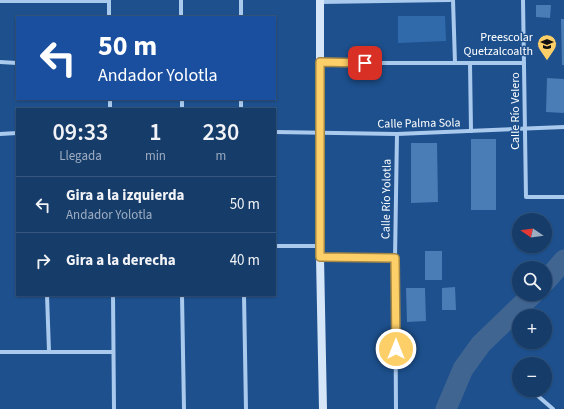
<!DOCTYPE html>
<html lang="es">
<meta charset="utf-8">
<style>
body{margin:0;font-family:"Source Sans 3",sans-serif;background:#234772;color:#f1f3f6;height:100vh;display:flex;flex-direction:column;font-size:15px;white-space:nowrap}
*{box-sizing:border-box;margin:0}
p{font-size:13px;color:#9eadc1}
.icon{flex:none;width:22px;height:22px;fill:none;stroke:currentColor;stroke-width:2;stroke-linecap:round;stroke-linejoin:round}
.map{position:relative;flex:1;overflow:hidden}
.panel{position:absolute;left:16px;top:108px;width:260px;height:188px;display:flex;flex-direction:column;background:#163c6a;border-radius:0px;box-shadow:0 1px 3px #0004,0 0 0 1px #35567e}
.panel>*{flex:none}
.hud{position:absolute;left:16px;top:16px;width:260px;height:84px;border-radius:0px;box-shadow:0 1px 3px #0004,0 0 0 1px #35567e;background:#1a4fa0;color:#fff;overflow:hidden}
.needle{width:26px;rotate:283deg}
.fabs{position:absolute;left:512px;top:213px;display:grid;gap:8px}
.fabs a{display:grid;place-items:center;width:40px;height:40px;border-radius:50%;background:#163c6a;box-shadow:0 1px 3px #0004,0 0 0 1px #35567e;font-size:20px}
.pin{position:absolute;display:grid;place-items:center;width:34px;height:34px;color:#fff;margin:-17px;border-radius:8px;box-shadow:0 2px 6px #0006}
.me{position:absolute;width:44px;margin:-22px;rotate:0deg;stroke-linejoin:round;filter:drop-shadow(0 0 3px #0008)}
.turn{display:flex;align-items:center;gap:14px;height:84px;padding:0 16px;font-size:18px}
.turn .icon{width:52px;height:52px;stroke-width:2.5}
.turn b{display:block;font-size:28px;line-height:34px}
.eta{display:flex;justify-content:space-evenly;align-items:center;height:68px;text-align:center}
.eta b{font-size:24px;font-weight:600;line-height:28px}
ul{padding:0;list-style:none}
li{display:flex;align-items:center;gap:12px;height:56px;padding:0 16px;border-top:1px solid #35567e}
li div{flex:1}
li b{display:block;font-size:15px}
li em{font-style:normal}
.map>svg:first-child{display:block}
.green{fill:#306aaa}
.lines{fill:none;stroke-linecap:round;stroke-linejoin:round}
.river{stroke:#406591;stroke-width:21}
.building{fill:#4a7cb6}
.street{stroke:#a9c9ed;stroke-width:4}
.secondary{stroke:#d6e6f9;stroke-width:8}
.route-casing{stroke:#a48744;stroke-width:10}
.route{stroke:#fdcf68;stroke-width:7}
.labels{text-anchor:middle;stroke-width:3;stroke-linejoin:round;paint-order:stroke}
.poi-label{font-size:12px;fill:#fff;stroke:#1d508d;text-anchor:end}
.street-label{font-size:12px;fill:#fff;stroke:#1d508d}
</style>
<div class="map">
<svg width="564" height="409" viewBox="0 0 564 409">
<rect width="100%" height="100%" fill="#1d508d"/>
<path class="green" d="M398 16H445L446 41 398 43Z"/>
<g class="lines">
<g class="river">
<path d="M545 282 564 260"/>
<path d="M446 409 463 369 481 344 533 294"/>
</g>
</g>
<g class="building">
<path d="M536 5H551L550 18 536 17Z"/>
<path d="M561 19H564V65H562Z"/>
<path d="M547 78 564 79V113L546 112Z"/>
<rect x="471" y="139" width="25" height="71"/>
<path d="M411 143H437L438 202 411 203Z"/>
<rect x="425" y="251" width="17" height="29"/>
<path d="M455 287 456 310H442V288Z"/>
<path d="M406 288H425L426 321 407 322Z"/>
</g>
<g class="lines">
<g class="street">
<path d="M109 0V17"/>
<path d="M181 0V17"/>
<path d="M241 0V17"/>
<path d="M453 0 455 63"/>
<path d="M523 0 526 197H564"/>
<path d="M0 1H109"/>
<path d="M320 2 450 0"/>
<path d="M0 62 17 63"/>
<path d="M320 63H524"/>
<path d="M470 63 471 131"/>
<path d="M110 99V109"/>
<path d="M182 99V109"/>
<path d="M241 99V109"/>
<path d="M275 132 397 134 564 127"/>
<path d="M0 134 17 133"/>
<path d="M275 246H320"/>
<path d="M320 257 395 258"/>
<path d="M47 295 49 351"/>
<path d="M113 295 114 409"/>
<path d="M182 295 184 409"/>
<path d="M244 295 246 409"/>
<path d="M0 352H113"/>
<path d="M531 390 553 409"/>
<path d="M396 409 395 258 397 134"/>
</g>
<path class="secondary" d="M320 0V257L323 409"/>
</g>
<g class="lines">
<g class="route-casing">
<path id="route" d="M365 63 320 62V257L395 258 396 349"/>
</g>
<use href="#route" class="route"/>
</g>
<defs>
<g id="school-pin" transform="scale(1)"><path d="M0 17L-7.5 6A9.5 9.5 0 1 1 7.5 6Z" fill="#fdcf68" stroke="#1d508d"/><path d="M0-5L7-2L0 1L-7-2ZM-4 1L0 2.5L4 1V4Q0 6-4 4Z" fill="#111"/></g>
</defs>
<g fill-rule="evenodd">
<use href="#school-pin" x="547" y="44"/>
</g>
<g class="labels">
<g class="poi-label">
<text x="533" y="41">Preescolar<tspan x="533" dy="14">Quetzalcoalth</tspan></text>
</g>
<g class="street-label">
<text transform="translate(515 111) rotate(-90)" y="4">Calle Río Velero</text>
<text transform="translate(419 123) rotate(-1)" y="4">Calle Palma Sola</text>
<text transform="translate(386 199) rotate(-89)" y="4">Calle Río Yolotla</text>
</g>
</g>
</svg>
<div class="fabs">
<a><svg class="needle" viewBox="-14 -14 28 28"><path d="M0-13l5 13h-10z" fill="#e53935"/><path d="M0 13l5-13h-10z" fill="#9eadc1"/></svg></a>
<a><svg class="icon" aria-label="search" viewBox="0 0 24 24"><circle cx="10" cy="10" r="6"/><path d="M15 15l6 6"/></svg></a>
<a>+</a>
<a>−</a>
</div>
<div class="pin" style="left:365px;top:63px;background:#d93025"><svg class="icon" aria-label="arrive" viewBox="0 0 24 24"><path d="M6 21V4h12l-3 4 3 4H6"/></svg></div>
<svg class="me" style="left:396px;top:349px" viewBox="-20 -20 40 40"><circle r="17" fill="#fdcf68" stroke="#fff" stroke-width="3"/><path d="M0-11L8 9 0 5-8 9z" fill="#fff"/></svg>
<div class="hud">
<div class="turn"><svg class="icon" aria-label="left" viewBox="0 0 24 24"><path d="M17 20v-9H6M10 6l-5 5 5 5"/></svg><div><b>50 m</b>Andador Yolotla</div></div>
</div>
<section class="panel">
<div class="eta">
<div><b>09:33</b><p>Llegada</p></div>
<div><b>1</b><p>min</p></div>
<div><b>230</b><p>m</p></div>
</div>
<ul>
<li><svg class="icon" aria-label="left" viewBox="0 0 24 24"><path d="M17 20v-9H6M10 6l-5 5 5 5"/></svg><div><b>Gira a la izquierda</b><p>Andador Yolotla</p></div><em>50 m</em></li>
<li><svg class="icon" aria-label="right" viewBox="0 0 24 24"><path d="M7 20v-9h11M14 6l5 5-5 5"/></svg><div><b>Gira a la derecha</b></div><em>40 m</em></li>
</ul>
</section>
</div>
